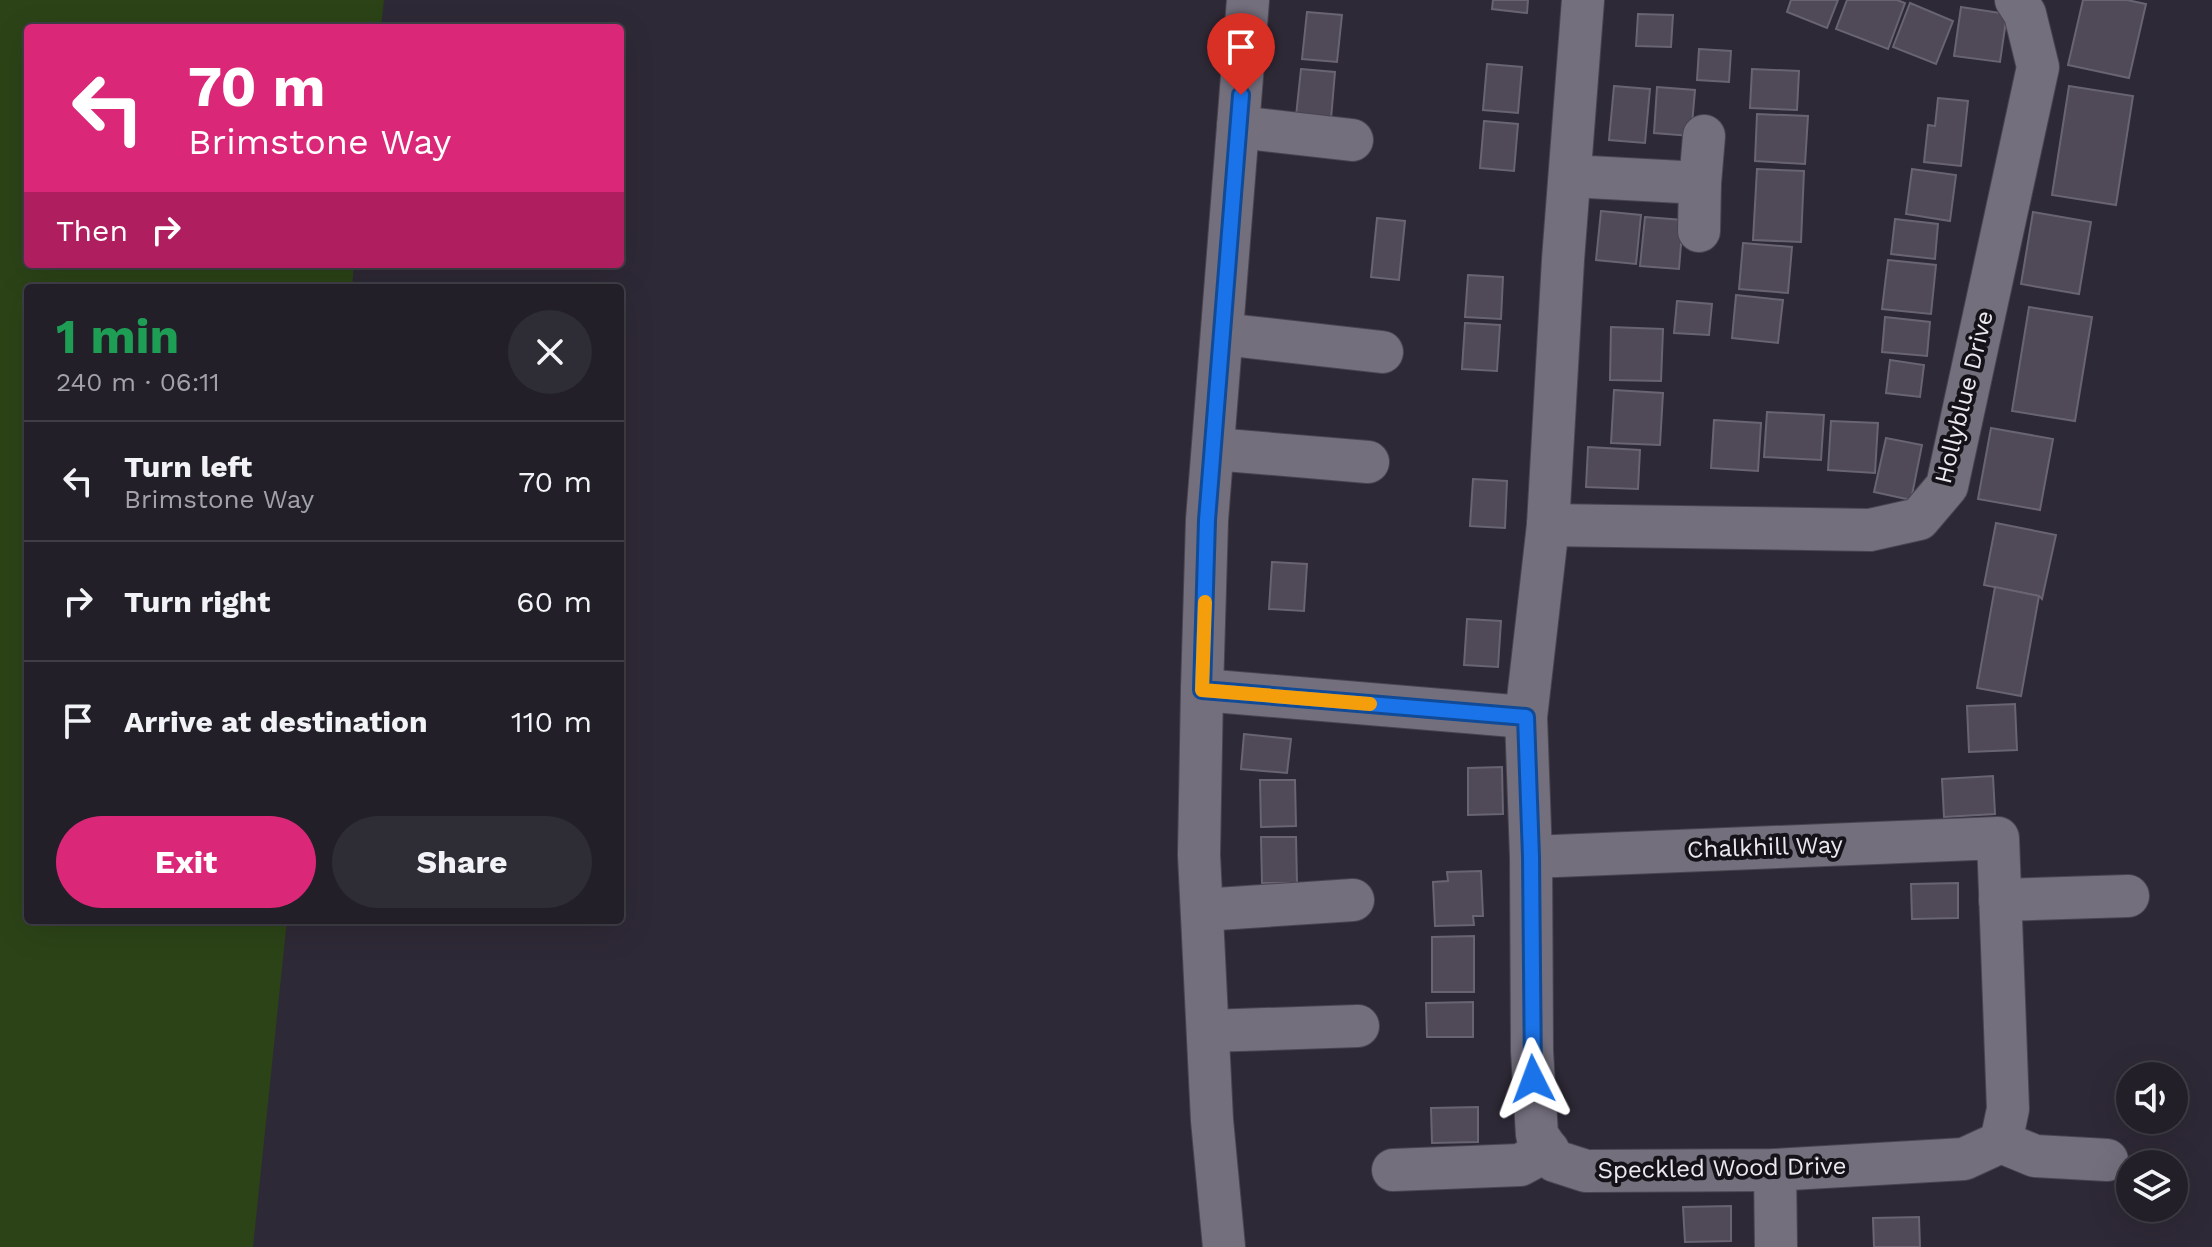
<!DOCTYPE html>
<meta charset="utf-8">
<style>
body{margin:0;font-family:"Work Sans",sans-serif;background:#2e2c34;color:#f1f3f6;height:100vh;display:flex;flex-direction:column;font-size:30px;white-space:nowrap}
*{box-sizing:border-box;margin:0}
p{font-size:26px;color:#a2a2a8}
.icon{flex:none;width:44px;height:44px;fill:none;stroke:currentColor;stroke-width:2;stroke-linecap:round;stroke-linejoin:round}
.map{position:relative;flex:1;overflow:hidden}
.sheet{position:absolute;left:24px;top:284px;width:600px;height:640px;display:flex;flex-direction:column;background:#221f28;border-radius:8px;box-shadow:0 8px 32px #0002,0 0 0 2px #3f3d45}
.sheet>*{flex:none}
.banner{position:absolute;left:24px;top:24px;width:600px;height:244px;border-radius:8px;box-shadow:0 8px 32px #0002,0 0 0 2px #3f3d45;background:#db2777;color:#fff;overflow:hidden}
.tools{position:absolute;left:2116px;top:1062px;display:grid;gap:16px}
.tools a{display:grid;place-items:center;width:72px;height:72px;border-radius:50%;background:#221f28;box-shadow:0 8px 32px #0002,0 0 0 2px #3f3d45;font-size:40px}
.pin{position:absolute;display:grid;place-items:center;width:68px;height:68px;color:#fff;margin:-82px -34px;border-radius:50% 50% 50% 0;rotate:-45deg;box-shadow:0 0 8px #0007}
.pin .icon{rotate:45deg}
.me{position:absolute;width:88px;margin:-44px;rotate:357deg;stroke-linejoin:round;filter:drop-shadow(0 0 6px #0008)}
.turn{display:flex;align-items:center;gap:28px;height:168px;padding:0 32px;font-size:36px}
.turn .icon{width:104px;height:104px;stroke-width:2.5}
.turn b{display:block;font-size:56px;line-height:68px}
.then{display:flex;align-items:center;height:76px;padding:0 32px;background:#0003;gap:16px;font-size:30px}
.round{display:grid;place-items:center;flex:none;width:84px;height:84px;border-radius:42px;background:#2e2c34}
.summary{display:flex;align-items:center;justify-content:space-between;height:136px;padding:0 32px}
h1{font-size:48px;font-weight:700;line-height:60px;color:#1e9e55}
.action{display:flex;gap:16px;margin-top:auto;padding:16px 32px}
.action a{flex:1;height:92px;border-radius:48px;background:#db2777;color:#fff;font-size:32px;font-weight:700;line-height:92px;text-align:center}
.action a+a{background:#2e2c34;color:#f1f3f6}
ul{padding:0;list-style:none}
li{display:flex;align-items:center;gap:24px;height:120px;padding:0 32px;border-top:2px solid #3f3d45}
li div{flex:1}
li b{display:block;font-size:30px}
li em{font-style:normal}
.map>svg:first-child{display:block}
.green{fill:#2c4317}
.building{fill:#504a58;stroke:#696472;stroke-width:2}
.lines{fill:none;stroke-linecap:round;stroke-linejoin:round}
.minor-casing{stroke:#494550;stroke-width:44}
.minor{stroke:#746f7d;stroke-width:42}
.route-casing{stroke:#114b97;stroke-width:20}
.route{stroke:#1a73e8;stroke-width:14}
.slow{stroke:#f59e0b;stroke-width:14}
.labels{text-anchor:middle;stroke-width:8;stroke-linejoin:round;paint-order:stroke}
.street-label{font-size:24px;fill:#ebe8f0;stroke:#151319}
</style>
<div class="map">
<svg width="2212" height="1247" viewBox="0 0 2212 1247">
<rect width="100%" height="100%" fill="#2e2936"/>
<path class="green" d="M0 0H384L381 28H28V264H354L352 288H28V920H287L253 1247H0Z"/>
<g class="building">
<path d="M1493 0H1528L1527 13 1492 9Z"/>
<path d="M1791 0H1838L1827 28 1787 12Z"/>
<path d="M1847 0H1897L1905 3 1888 49 1836 29Z"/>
<path d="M2083 0H2127L2146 4 2129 78 2068 65Z"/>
<path d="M1910 3 1953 21 1936 64 1893 47Z"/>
<path d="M1961 7 2007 14 2000 62 1954 56Z"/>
<path d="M1307 12 1342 15 1337 62 1302 59Z"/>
<path d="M1638 14 1673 15 1671 47 1636 46Z"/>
<path d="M1699 49 1731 51 1729 82 1697 80Z"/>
<path d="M1487 64 1522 67 1518 113 1483 110Z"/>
<path d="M1301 69 1335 72 1331 119 1296 116Z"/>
<path d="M1752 69 1799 71 1797 110 1750 108Z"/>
<path d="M1614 86 1650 89 1645 143 1609 140Z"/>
<path d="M2069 86 2133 96 2116 205 2052 195Z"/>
<path d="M1657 87 1695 90 1691 136 1654 133Z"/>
<path d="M1938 98 1968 101 1961 166 1924 162 1928 125 1935 126Z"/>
<path d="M1757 114 1808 116 1805 164 1755 161Z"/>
<path d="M1484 121 1518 124 1514 171 1480 168Z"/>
<path d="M1757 169 1804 171 1801 242 1753 240Z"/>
<path d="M1912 169 1956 175 1950 221 1906 214Z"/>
<path d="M1601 211 1641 215 1636 264 1596 260Z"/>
<path d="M2033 212 2091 222 2079 294 2021 284Z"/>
<path d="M1645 217 1683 220 1679 269 1640 266Z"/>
<path d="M1377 218 1405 221 1399 280 1371 277Z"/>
<path d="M1895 219 1938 224 1935 259 1891 254Z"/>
<path d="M1743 243 1792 247 1788 293 1739 289Z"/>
<path d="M1888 260 1936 265 1931 314 1882 309Z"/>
<path d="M1468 275 1503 277 1501 319 1465 317Z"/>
<path d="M1736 295 1783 300 1778 343 1732 338Z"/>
<path d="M1677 301 1712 304 1709 335 1674 333Z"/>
<path d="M2029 307 2092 317 2075 421 2012 411Z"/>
<path d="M1885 317 1930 322 1927 356 1882 352Z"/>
<path d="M1465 323 1500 325 1497 371 1462 369Z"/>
<path d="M1611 327 1663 329 1661 381 1610 380Z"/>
<path d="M1890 360 1924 365 1920 397 1886 393Z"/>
<path d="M1614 390 1663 393 1660 445 1611 443Z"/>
<path d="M1767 412 1824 415 1821 460 1764 457Z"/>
<path d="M1714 420 1761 423 1758 471 1711 468Z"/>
<path d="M1831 421 1878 423 1875 473 1828 470Z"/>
<path d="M1991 428 2053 439 2040 510 1978 499Z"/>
<path d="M1886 438 1922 445 1911 500 1874 492Z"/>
<path d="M1588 447 1640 450 1638 489 1586 487Z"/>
<path d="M1473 479 1507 481 1505 528 1470 526Z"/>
<path d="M1996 523 2056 535 2042 599 2039 596 1984 585Z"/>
<path d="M1272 562 1307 564 1304 611 1269 609Z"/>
<path d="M1995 587 2039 596 2021 696 1977 688Z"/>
<path d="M1467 619 1501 621 1498 667 1464 665Z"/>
<path d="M2015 704 2017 750 1969 752 1967 706Z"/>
<path d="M1244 734 1291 739 1287 773 1241 769Z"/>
<path d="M1502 767 1503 814 1468 815V768Z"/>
<path d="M1993 776 1995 814 1944 817 1942 779Z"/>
<path d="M1260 780H1295L1296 826 1261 827Z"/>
<path d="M1261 837H1296L1297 883H1262Z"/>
<path d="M1481 871 1483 916H1473L1474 925 1435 926 1433 882 1448 881 1447 872Z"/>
<path d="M1958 883V918L1912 919 1911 884Z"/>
<path d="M1474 936V992H1432V937Z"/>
<path d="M1473 1002V1037H1427L1426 1003Z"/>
<path d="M1478 1107V1142L1432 1143 1431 1108Z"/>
<path d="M1731 1206V1241L1685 1242 1683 1207Z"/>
<path d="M1919 1217 1920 1247H1874L1873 1218Z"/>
</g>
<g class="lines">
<g class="minor-casing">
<g id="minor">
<path d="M1583 0 1563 260 1548 525 1526 717 1531 857 1532 1051 1537 1135 1555 1161 1586 1171 1775 1170 1964 1159 2001 1142"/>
<path d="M1238 127 1352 140"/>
<path d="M1570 176 1700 183 1699 231"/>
<path d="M1700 183 1704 136"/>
<path d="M1222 334 1382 352"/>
<path d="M1213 449 1368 462"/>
<path d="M1548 525 1870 530 1919 519 1947 486 2038 67 2025 14 2016 0"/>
<path d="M1202 690 1526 717"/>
<path d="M1531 857 1998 838 2008 1109 2001 1142"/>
<path d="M2000 900 2128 896"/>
<path d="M1202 910 1353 900"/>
<path d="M1208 1031 1358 1026"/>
<path d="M2001 1142 2035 1156 2107 1160"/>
<path d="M1393 1170 1520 1165 1548 1150"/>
<path d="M1775 1170 1776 1247"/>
<path d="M1224 1247 1212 1120 1199 855 1202 690 1207 520 1248 0"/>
</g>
</g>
<use href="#minor" class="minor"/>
</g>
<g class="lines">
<g class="route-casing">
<path id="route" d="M1241 95 1207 520 1202 690 1526 717 1531 857 1533 1079"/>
</g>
<use href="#route" class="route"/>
<path class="slow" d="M1205 602 1202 690 1370 704"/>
</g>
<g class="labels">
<g class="street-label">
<text transform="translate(1964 397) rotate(-76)" y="8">Hollyblue Drive</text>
<text transform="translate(1765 847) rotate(-2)" y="8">Chalkhill Way</text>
<text transform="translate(1722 1168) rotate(-1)" y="8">Speckled Wood Drive</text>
</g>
</g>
</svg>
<div class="tools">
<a><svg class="icon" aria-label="sound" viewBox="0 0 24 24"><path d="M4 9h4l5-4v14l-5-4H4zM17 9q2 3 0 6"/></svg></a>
<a><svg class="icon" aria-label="layers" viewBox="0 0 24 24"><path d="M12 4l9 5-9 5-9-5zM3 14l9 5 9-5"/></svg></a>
</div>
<div class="pin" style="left:1241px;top:95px;background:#d93025"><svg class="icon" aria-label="arrive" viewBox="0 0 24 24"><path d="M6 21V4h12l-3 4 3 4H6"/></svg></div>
<svg class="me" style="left:1533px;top:1079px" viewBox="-20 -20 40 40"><path d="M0-17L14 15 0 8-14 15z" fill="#1a73e8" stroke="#fff" stroke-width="4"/></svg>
<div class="banner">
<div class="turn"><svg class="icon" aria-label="left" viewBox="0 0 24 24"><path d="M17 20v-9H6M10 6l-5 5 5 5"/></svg><div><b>70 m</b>Brimstone Way</div></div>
<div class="then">Then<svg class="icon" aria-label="right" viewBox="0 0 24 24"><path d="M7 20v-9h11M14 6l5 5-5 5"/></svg></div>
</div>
<section class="sheet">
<div class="summary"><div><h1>1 min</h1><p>240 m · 06:11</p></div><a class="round"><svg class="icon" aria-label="close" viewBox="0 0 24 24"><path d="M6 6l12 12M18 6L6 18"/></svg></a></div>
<ul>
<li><svg class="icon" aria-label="left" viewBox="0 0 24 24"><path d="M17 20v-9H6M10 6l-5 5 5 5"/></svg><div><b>Turn left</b><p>Brimstone Way</p></div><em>70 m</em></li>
<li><svg class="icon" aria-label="right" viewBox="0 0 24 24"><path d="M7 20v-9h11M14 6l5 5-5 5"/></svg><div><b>Turn right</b></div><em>60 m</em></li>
<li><svg class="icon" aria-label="arrive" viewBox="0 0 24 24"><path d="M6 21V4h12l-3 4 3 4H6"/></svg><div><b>Arrive at destination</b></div><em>110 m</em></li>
</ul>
<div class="action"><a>Exit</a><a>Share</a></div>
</section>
</div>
